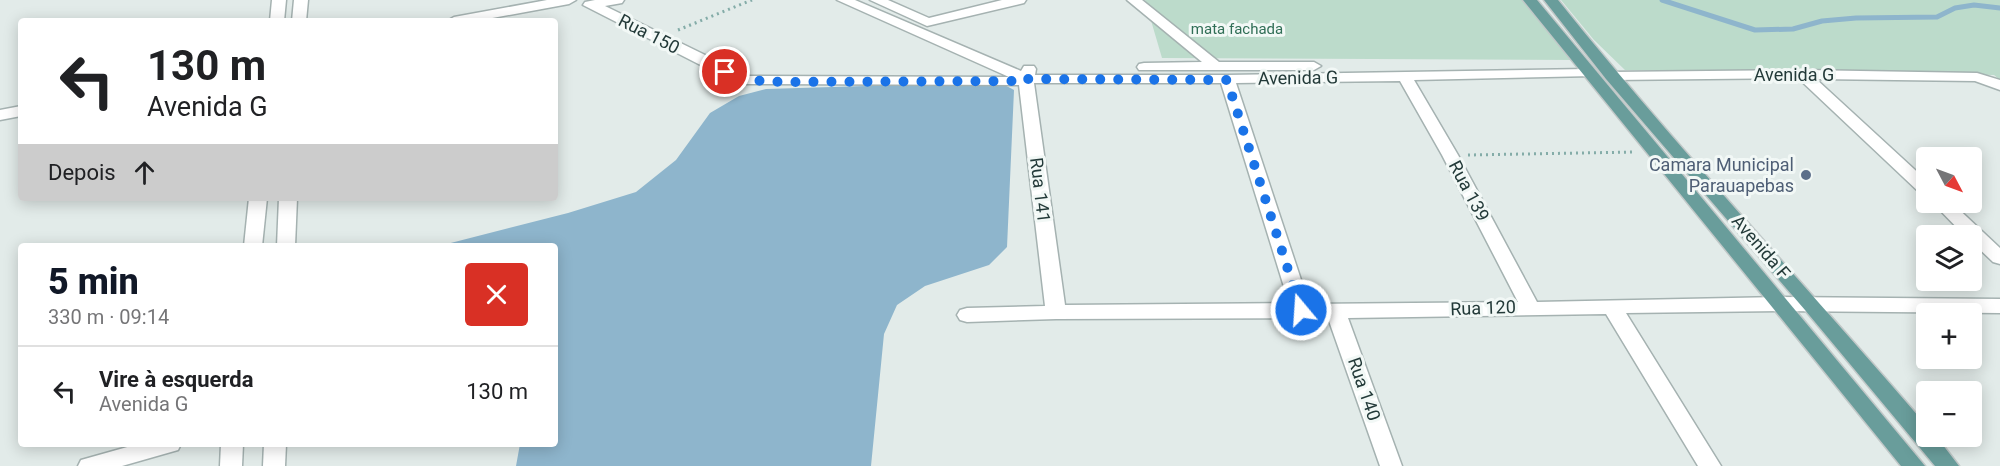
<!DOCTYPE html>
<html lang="pt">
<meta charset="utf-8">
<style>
body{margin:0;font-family:Roboto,sans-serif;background:#f2f2f2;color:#202124;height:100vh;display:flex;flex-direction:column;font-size:22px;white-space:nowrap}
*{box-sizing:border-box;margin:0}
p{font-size:20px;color:#757577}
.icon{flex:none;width:33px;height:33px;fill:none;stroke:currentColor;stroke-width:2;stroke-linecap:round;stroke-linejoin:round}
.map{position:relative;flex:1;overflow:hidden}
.side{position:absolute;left:18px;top:243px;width:540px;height:204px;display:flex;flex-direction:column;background:#fff;border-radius:6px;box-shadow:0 3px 15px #0003}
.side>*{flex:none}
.banner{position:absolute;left:18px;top:18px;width:540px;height:183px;border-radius:6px;box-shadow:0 3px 15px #0003;background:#fff;color:#202124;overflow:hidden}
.needle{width:39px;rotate:131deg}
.buttons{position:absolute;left:1916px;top:147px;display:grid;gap:12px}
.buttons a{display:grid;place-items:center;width:66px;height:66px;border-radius:6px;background:#fff;box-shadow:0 3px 15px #0003;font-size:30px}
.pin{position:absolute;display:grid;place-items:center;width:51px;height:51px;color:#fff;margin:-26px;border:3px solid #fff;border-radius:50%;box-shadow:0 2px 6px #0007}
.me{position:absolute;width:66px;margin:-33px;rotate:342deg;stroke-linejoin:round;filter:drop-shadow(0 0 4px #0008)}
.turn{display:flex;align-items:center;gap:21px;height:126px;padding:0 30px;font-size:27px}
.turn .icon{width:78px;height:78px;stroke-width:2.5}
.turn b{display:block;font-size:42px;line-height:51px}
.then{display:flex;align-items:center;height:57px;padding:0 30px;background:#0003;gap:12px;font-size:22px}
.round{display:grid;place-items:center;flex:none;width:63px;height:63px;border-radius:6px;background:#f2f2f2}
.headline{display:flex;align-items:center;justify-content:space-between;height:102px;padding:0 30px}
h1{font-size:36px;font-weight:800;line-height:45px;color:#111827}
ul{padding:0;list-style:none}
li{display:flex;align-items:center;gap:18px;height:90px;padding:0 30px;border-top:2px solid #e0e0e0}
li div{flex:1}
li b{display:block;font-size:22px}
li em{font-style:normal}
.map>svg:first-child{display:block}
.green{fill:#bcdbcb}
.water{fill:#8eb5cc}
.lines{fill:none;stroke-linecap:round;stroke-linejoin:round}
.stream{stroke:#8eb5cc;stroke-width:5}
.minor-casing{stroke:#a5b2b1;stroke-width:3}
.major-casing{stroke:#c1c8c8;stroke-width:3}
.path{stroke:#84aca8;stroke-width:3;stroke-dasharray:2 4;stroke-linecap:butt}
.minor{fill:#fff;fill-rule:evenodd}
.major{fill:#699d9b;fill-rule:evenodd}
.route{stroke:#1a73e8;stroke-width:10;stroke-dasharray:0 18}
.service-dot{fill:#5c6f8a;stroke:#f2f8f6;stroke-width:2}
.labels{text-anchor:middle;stroke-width:6;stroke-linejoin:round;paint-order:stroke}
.far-park-label{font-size:15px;fill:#306e56;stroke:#f2f8f6}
.street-label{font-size:18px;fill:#233a39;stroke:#f2f8f6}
.service-label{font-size:18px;fill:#4e5e75;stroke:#f2f8f6;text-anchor:end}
</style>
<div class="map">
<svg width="2000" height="466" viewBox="0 0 2000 466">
<rect width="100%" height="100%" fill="#e2ebe9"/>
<g class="green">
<path d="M1145 0H1522L1579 60 1162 58Z"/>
<path d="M1561 0H2000V80L1994 75 1625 70 1594 40Z"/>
</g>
<path class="water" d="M999 82 1014 90 1007 247 989 265 925 286 897 305 884 334 871 466H516L520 444H555V246H439L568 213 636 192 676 160 710 113 739 96 766 89Z"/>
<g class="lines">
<path class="stream" d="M1662 0 1755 30 1793 29 1822 21 1856 18 1937 17 1955 8 1974 5 2000 8"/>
<g class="minor-casing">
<g id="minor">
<path d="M272 0H286L284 21H270Z"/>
<path d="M294 0H308L306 21H292Z"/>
<path d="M547 0H576L569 4 476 21H447L454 17Z"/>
<path d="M595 0H624L622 3 605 6 748 76 1009 77 837 0H855L1021 71 1024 66H1034L1036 69 1035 75H1227L1588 69 1593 70 1595 73 1593 76 1414 80 1458 155 1537 302 1780 297 2000 299V313L1780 311 1626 313 1721 466H1698L1606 314 1348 318 1402 466H1380L1328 318 1056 319 967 322 960 320 957 315 960 310 967 308 1045 306 1019 85 746 84 720 75 583 5 585 2ZM1400 81 1442 155 1518 302 1309 304 1236 83ZM1034 83H1221L1289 303 1065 305Z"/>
<path d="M870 0H888L929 18 1002 0H1026L1024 3 927 26Z"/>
<path d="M1127 0H1142L1219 62H1314L1321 66 1314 70H1139L1137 67 1139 64 1144 63 1202 62Z"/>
<path d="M1802 70 1977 73 2000 80V90L1975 81 1816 79 1926 180V194L1920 193 1798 78 1611 80 1604 76 1611 72Z"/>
<path d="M21 106V116L0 120V110Z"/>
<path d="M249 198H267L262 246H244Z"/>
<path d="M279 198H297L295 246H277Z"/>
<path d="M1932 202H1951L2000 248V264L1993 262 1971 241V236H1965Z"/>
<path d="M138 444H181L178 450 122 466H78L81 460Z"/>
<path d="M221 444H243L242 466H220Z"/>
<path d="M264 444H286L285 466H263Z"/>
</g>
</g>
<g class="major-casing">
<g id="major">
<path d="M1523 0H1537L1925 466H1901Z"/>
<path d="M1544 0H1558C1675 146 1804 283 1926 425V436H1936L1959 466H1935L1805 310 1606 79Z"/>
</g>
</g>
<g class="path">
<path d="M678 30 752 0"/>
<path d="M1468 155 1635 152"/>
</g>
<use href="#minor" class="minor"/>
<use href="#major" class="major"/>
</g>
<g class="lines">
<path class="route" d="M725 72 746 80 782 82 1026 81 1027 79 1227 80 1301 310"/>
</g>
<circle class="service-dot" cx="1806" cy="175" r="6"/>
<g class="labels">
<g class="far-park-label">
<text x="1237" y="34">mata fachada</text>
</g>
<g class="street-label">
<text transform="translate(649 34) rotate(27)" y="6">Rua 150</text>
<text x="1794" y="81">Avenida G</text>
<text transform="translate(1298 78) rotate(-1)" y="6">Avenida G</text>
<text transform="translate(1040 190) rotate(83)" y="6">Rua 141</text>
<text transform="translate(1469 191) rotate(62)" y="6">Rua 139</text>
<text transform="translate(1761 247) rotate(49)" y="6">Avenida F</text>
<text transform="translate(1483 308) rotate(-2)" y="6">Rua 120</text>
<text transform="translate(1364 389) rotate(71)" y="6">Rua 140</text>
</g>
<g class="service-label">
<text x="1794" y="171">Camara Municipal<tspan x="1794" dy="21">Parauapebas</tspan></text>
</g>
</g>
</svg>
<div class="buttons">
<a><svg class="needle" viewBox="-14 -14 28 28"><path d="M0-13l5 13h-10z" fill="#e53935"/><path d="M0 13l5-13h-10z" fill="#757577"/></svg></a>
<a><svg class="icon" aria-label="layers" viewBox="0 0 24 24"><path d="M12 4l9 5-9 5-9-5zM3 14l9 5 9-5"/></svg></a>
<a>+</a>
<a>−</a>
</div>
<div class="pin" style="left:725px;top:72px;background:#d93025"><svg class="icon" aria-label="arrive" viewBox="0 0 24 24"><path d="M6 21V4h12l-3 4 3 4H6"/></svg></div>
<svg class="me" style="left:1301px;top:310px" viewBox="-20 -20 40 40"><circle r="17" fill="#1a73e8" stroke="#fff" stroke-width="3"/><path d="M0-11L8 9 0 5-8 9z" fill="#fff"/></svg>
<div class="banner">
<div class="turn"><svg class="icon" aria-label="left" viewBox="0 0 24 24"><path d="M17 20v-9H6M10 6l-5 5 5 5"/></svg><div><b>130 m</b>Avenida G</div></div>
<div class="then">Depois<svg class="icon" aria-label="ahead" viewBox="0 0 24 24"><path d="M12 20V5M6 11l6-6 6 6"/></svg></div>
</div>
<section class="side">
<div class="headline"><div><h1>5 min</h1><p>330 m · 09:14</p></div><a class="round" style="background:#d93025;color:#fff"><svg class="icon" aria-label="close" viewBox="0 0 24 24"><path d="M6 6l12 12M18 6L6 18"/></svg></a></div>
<ul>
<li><svg class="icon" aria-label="left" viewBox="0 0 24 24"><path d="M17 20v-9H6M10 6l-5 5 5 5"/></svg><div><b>Vire à esquerda</b><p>Avenida G</p></div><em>130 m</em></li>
</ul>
</section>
</div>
